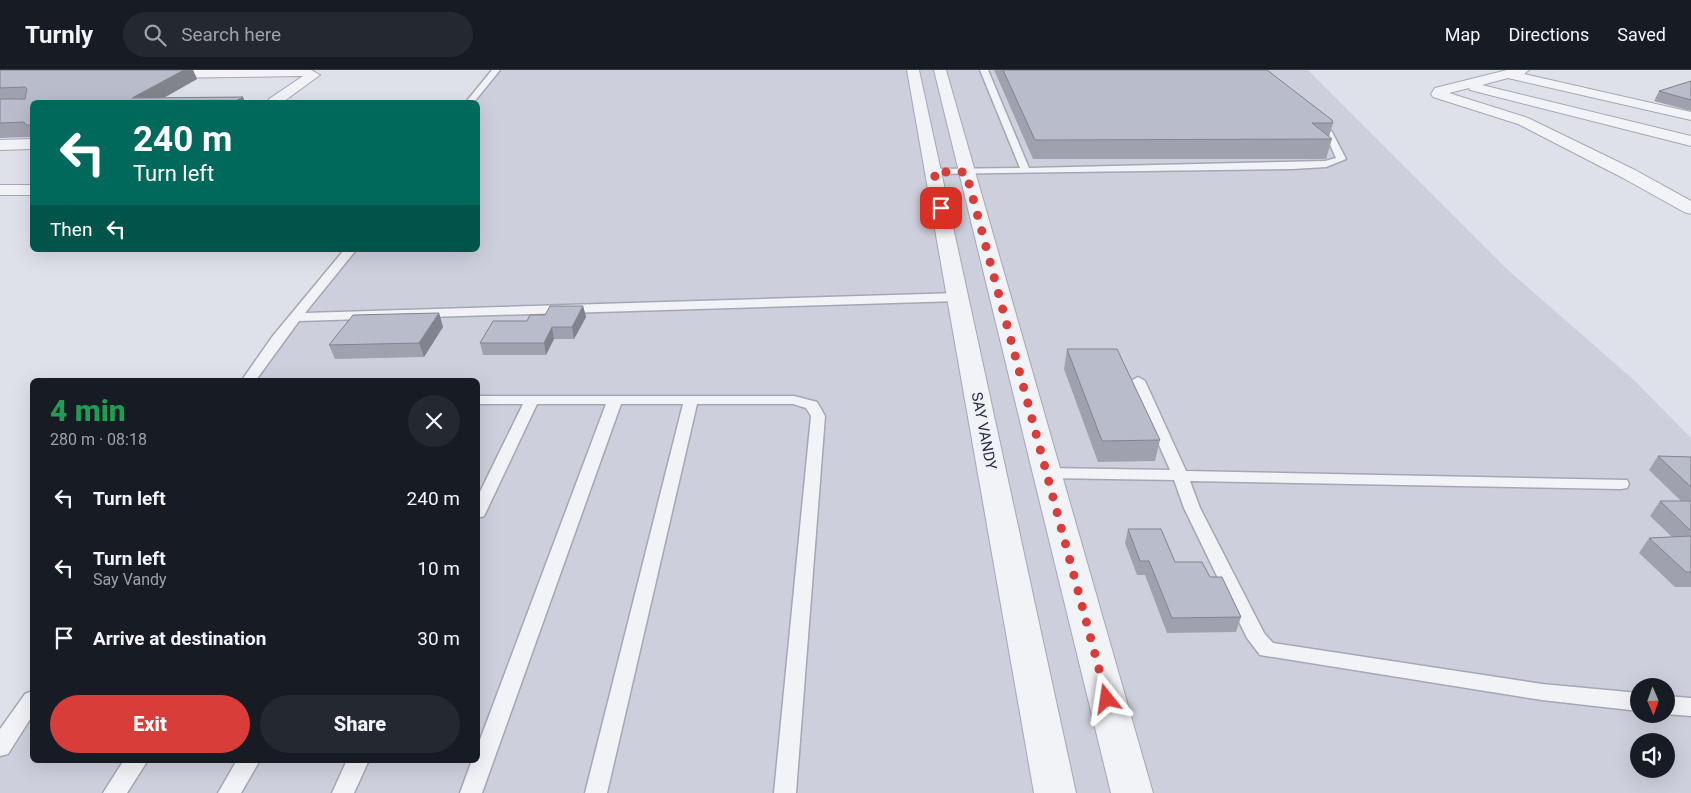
<!DOCTYPE html>
<meta charset="utf-8">
<style>
body{margin:0;font-family:Roboto,sans-serif;background:#242831;color:#f1f3f6;height:100vh;display:flex;flex-direction:column;font-size:19px;white-space:nowrap}
*{box-sizing:border-box;margin:0}
p{font-size:16px;color:#9ea1a6}
.icon{flex:none;width:28px;height:28px;fill:none;stroke:currentColor;stroke-width:2;stroke-linecap:round;stroke-linejoin:round}
.map{position:relative;flex:1;overflow:hidden}
.details{position:absolute;left:30px;top:308px;width:450px;height:385px;display:flex;flex-direction:column;background:#171b24;border-radius:8px;box-shadow:0 5px 20px #0002}
.details>*{flex:none}
.hud{position:absolute;left:30px;top:30px;width:450px;height:152px;border-radius:8px;box-shadow:0 5px 20px #0002;background:#00695c;color:#fff;overflow:hidden}
.needle{width:32px;rotate:178deg}
.tools{position:absolute;left:1630px;top:608px;display:grid;gap:10px}
.tools a{display:grid;place-items:center;width:45px;height:45px;border-radius:50%;background:#171b24;box-shadow:0 5px 20px #0002;font-size:25px}
.pin{position:absolute;display:grid;place-items:center;width:42px;height:42px;color:#fff;margin:-21px;border-radius:10px;box-shadow:0 2px 8px #0006}
.me{position:absolute;width:55px;margin:-28px;rotate:345deg;stroke-linejoin:round;filter:drop-shadow(0 0 4px #0008)}
.turn{display:flex;align-items:center;gap:18px;height:105px;padding:0 20px;font-size:22px}
.turn .icon{width:65px;height:65px;stroke-width:2.5}
.turn b{display:block;font-size:35px;line-height:42px}
.then{display:flex;align-items:center;height:48px;padding:0 20px;background:#0003;gap:10px;font-size:19px}
.round{display:grid;place-items:center;flex:none;width:52px;height:52px;border-radius:26px;background:#242831}
.summary{display:flex;align-items:center;justify-content:space-between;height:85px;padding:0 20px}
h1{font-size:30px;font-weight:800;line-height:38px;color:#1e9e55}
.action{display:flex;gap:10px;margin-top:auto;padding:10px 20px}
.action a{flex:1;height:58px;border-radius:30px;background:#d93d3a;color:#fff;font-size:20px;font-weight:800;line-height:58px;text-align:center}
.action a+a{background:#242831;color:#f1f3f6}
ul{padding:0;list-style:none}
li{display:flex;align-items:center;gap:15px;height:70px;padding:0 20px}
li div{flex:1}
li b{display:block;font-size:19px}
li em{font-style:normal}
header{display:flex;align-items:center;gap:30px;box-sizing:border-box;height:70px;padding:0 25px;background:#171b24;border-bottom:1px solid #363941}
header strong{font-size:24px}
nav{display:flex;gap:28px;margin-inline-start:auto;font-size:18px}
.search{width:350px;height:45px;background:#242831;display:flex;align-items:center;gap:12px;box-sizing:border-box;padding:0 18px;border-radius:28px;color:#9ea1a6;font-size:19px}
.map>svg:first-child{display:block}
.built{fill:#cdd0dc;fill-rule:evenodd}
.lines{fill:none;stroke-linecap:round;stroke-linejoin:round}
.service-casing{stroke:#a4a7b4;stroke-width:3}
.minor-casing{stroke:#a4a7b4;stroke-width:2}
.tertiary-casing{stroke:#a4a7b4;stroke-width:2}
.service{fill:#f2f3f7;fill-rule:evenodd}
.minor{fill:#f2f3f7;fill-rule:evenodd}
.tertiary{fill:#f2f3f7;fill-rule:evenodd}
.wall{fill:#9fa2ae}
.shaded-wall{fill:#82848d}
.building{fill:#b9bcca;stroke:#82848d}
.route{stroke:#d93d3a;stroke-width:9;stroke-dasharray:0 16.2}
.labels{text-anchor:middle;stroke-width:4;stroke-linejoin:round;paint-order:stroke}
.street-label{font-size:15px;fill:#272c42;stroke:#eff1f7}
</style>
<header>
<strong>Turnly</strong>
<div class="search"><svg class="icon" aria-label="search" viewBox="0 0 24 24"><circle cx="10" cy="10" r="6"/><path d="M15 15l6 6"/></svg>Search here</div>
<nav><a>Map</a><a>Directions</a><a>Saved</a></nav>
</header>
<div class="map">
<svg width="1691" height="723" viewBox="0 0 1691 723">
<rect width="100%" height="100%" fill="#dfe1ea"/>
<path class="built" d="M499 0H1308L1508 200 1635 311 1691 368V723H0V681L32 638V690H478V310H249L354 180H478V32H473ZM1639 616H1666V644H1639ZM1639 671H1666V699H1639Z"/>
<g class="lines">
<g class="service-casing">
<g id="service">
<path d="M492 0H500L474 32H466Z"/>
<path d="M980 0H988L1029 98 1325 91 1336 88 1327 68 1313 51 1317 49 1332 62 1346 89 1326 97 1292 99 931 104 929 102 934 99 1020 98Z"/>
<path d="M344 180H356L305 243 958 223 964 227 958 231 299 251 256 310H242L272 267Z"/>
<path d="M1138 307 1145 311 1186 401 1627 410 1629 414 1627 418 1621 419 1190 411 1200 438 1264 563 1273 573 1542 614 1639 623V641L1542 630 1260 585 1247 568 1184 438 1174 410 1047 408 1041 407 1039 403 1041 399 1047 398 1170 400 1131 311Z"/>
<path d="M478 326H794L817 332 825 346 796 723H774L811 346 806 338 793 334H697L607 723H585L683 334H621L482 723H460L472 690H478V675L606 334H537L486 442 484 446 478 448V426L523 334H478Z"/>
<path d="M32 621V646L8 684 0 686V659L25 624Z"/>
<path d="M1666 626 1691 628V646L1666 644Z"/>
<path d="M124 690H148L127 723H103Z"/>
<path d="M237 690H260L241 723H218Z"/>
<path d="M347 690H369L354 723H332Z"/>
</g>
</g>
<g class="minor-casing">
<g id="minor">
<path d="M159 0H311L320 5 283 32H267L269 29 303 6 156 8 149 4 151 1Z"/>
<path d="M1507 0H1529L1524 4 1691 42V50L1508 8 1482 15 1691 66V76L1470 20 1469 18 1449 23 1528 48 1635 100 1691 131V144L1684 142 1623 108 1518 54 1433 27 1431 24 1435 18Z"/>
<path d="M32 69V79L0 80V70Z"/>
<rect x="0" y="115" width="32" height="10"/>
</g>
</g>
<g class="tertiary-casing">
<g id="tertiary">
<path d="M907 0H919L1076 723H1034Z"/>
<path d="M934 0H946L1153 723H1111Z"/>
</g>
</g>
<use href="#service" class="service"/>
<use href="#minor" class="minor"/>
<use href="#tertiary" class="tertiary"/>
</g>
<g class="wall">
<path d="M0 0H193L197 9 164 28 243 27 245 32H32V68V67L0 68Z"/>
<path d="M994 0H1267L1333 53 1329 67 1332 69 1326 89H1033Z"/>
<path d="M1691 11V41L1654 31 1659 21Z"/>
<path d="M583 236 586 247 574 269H554L546 285H483L480 273 527 251Z"/>
<path d="M439 243 443 257 424 287 335 289 329 275Z"/>
<path d="M1067 279 1160 370 1155 391 1098 392 1064 299Z"/>
<path d="M1658 386 1691 387V517H1675L1639 483 1649 468 1672 467 1650 446 1660 431H1681L1649 400Z"/>
<path d="M1128 459 1175 492 1210 507 1241 547 1236 562 1167 563 1145 505H1137L1125 473Z"/>
</g>
<g class="shaded-wall">
<path d="M184 0H193L197 9 156 32 132 28Z"/>
<path d="M243 27 245 32H234Z"/>
<path d="M583 236 586 247 574 269 572 257Z"/>
<path d="M439 243 443 257 424 287 419 273Z"/>
<path d="M552 257 554 269 546 285 544 273Z"/>
</g>
<g class="building">
<path d="M0 0H184L132 28 243 27 234 32H32V55H26L24 52 0 53V29H25L27 19 25 17 0 18Z"/>
<path d="M1003 0H1267L1332 50 1333 53H1312L1332 69 1035 70Z"/>
<path d="M1691 11V30L1659 21Z"/>
<path d="M550 236H583L572 257H552L544 273H480L493 251H527L530 245H545Z"/>
<path d="M439 243 419 273 329 275 353 245Z"/>
<path d="M1067 279H1117L1160 370 1102 371Z"/>
<path d="M1658 386 1691 387V417Z"/>
<path d="M1660 431H1691V461Z"/>
<path d="M1128 459H1161L1175 492H1202L1210 507H1222L1241 547 1172 548 1149 491H1140Z"/>
<path d="M1691 466V502H1686L1649 468Z"/>
</g>
<g class="lines">
<path class="route" d="M941 138 934 102H966L1107 629"/>
</g>
<g class="labels">
<g class="street-label">
<text transform="translate(984 361) rotate(79)" y="5">SAY VANDY</text>
</g>
</g>
</svg>
<div class="tools">
<a><svg class="needle" viewBox="-14 -14 28 28"><path d="M0-13l5 13h-10z" fill="#e53935"/><path d="M0 13l5-13h-10z" fill="#9ea1a6"/></svg></a>
<a><svg class="icon" aria-label="sound" viewBox="0 0 24 24"><path d="M4 9h4l5-4v14l-5-4H4zM17 9q2 3 0 6"/></svg></a>
</div>
<div class="pin" style="left:941px;top:138px;background:#d93025"><svg class="icon" aria-label="arrive" viewBox="0 0 24 24"><path d="M6 21V4h12l-3 4 3 4H6"/></svg></div>
<svg class="me" style="left:1107px;top:629px" viewBox="-20 -20 40 40"><path d="M0-17L14 15 0 8-14 15z" fill="#d93d3a" stroke="#fff" stroke-width="4"/></svg>
<div class="hud">
<div class="turn"><svg class="icon" aria-label="left" viewBox="0 0 24 24"><path d="M17 20v-9H6M10 6l-5 5 5 5"/></svg><div><b>240 m</b>Turn left</div></div>
<div class="then">Then<svg class="icon" aria-label="left" viewBox="0 0 24 24"><path d="M17 20v-9H6M10 6l-5 5 5 5"/></svg></div>
</div>
<section class="details">
<div class="summary"><div><h1>4 min</h1><p>280 m · 08:18</p></div><a class="round"><svg class="icon" aria-label="close" viewBox="0 0 24 24"><path d="M6 6l12 12M18 6L6 18"/></svg></a></div>
<ul>
<li><svg class="icon" aria-label="left" viewBox="0 0 24 24"><path d="M17 20v-9H6M10 6l-5 5 5 5"/></svg><div><b>Turn left</b></div><em>240 m</em></li>
<li><svg class="icon" aria-label="left" viewBox="0 0 24 24"><path d="M17 20v-9H6M10 6l-5 5 5 5"/></svg><div><b>Turn left</b><p>Say Vandy</p></div><em>10 m</em></li>
<li><svg class="icon" aria-label="arrive" viewBox="0 0 24 24"><path d="M6 21V4h12l-3 4 3 4H6"/></svg><div><b>Arrive at destination</b></div><em>30 m</em></li>
</ul>
<div class="action"><a>Exit</a><a>Share</a></div>
</section>
</div>
